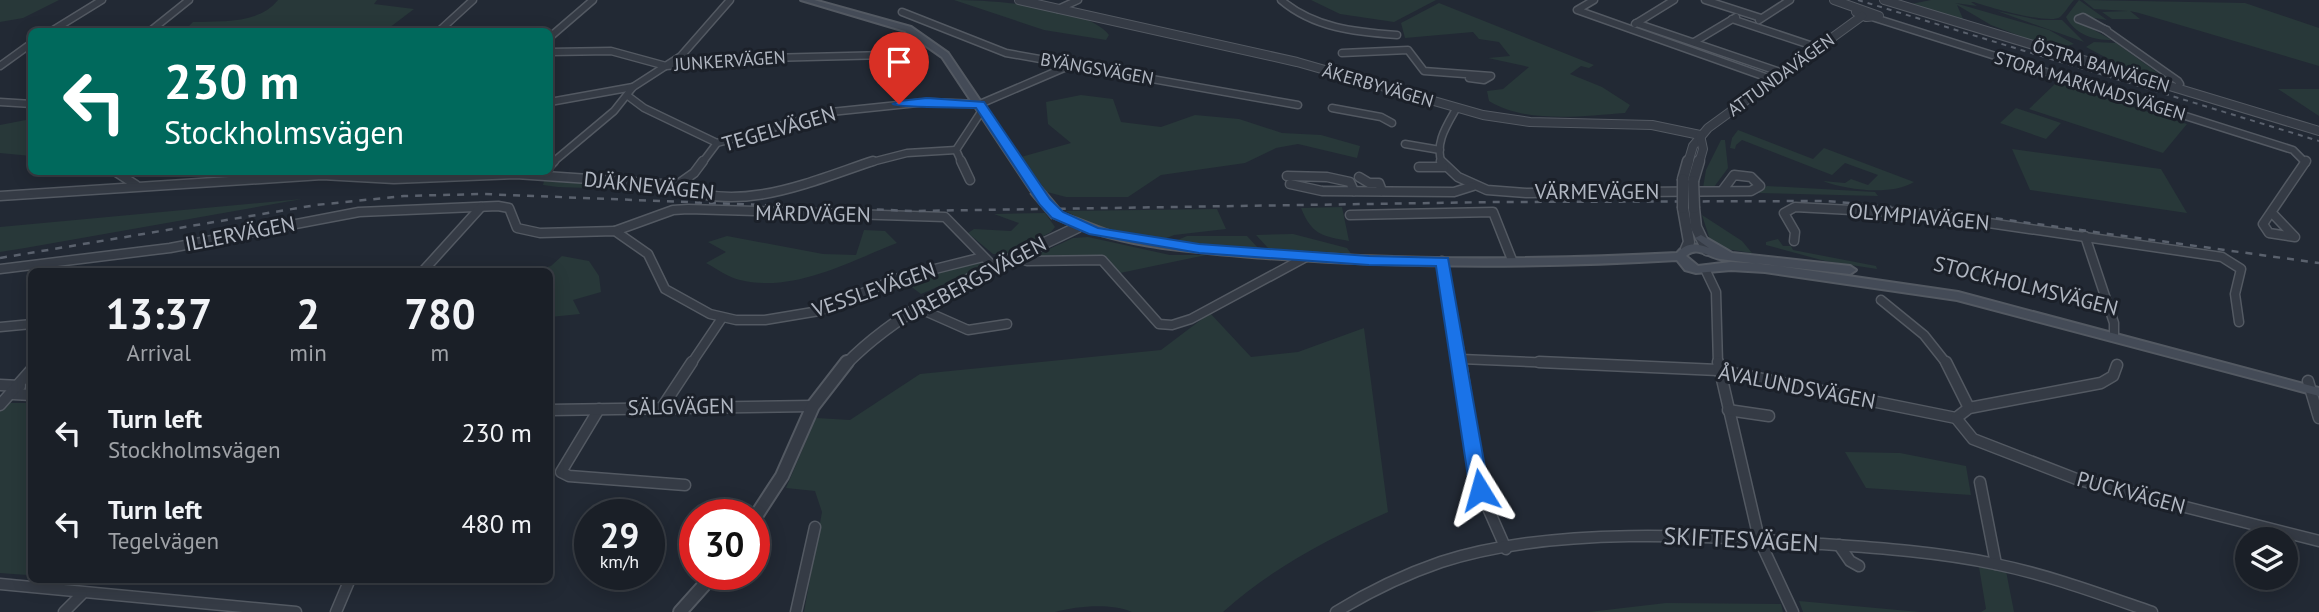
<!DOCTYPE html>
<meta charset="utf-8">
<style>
body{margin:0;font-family:"PT Sans",sans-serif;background:#23272f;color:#f1f3f6;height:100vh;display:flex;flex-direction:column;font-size:26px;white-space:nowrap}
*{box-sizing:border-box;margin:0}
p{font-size:23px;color:#9fa2a7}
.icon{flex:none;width:38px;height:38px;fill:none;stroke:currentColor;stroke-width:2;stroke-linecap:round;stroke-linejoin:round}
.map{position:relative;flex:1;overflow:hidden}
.side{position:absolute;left:28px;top:268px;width:525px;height:315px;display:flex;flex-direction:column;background:#1a1f27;border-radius:10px;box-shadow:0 4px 18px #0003,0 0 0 2px #383d44}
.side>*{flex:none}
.guide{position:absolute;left:28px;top:28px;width:525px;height:147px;border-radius:10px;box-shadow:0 4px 18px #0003,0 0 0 2px #383d44;background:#00695c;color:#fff;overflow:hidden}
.tools{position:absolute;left:2235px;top:527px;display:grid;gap:14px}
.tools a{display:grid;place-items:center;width:63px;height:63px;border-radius:50%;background:#1a1f27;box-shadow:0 4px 18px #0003,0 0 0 2px #383d44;font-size:35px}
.speed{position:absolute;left:574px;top:499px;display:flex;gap:14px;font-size:35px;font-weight:700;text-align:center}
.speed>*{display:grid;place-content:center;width:91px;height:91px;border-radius:50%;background:#1a1f27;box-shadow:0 4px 18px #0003,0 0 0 2px #383d44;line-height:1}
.speed small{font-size:18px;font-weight:400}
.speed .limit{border:10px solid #d22;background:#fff;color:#111}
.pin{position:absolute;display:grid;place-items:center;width:60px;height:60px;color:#fff;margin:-72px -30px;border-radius:50% 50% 50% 0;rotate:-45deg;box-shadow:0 0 7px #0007}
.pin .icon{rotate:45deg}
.me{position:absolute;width:77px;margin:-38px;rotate:352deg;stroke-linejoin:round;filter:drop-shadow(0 0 5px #0008)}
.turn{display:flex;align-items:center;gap:24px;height:147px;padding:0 21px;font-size:32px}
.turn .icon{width:91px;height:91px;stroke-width:2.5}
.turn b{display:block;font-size:49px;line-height:60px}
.eta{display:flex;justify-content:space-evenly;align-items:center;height:119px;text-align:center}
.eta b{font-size:42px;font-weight:700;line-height:49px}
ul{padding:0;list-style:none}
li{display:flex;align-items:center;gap:21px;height:91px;padding:0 21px}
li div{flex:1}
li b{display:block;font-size:26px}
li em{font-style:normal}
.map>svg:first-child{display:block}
.green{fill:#283839}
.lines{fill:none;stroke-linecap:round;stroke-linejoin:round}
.minor-far2-casing{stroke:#535962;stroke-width:9}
.minor-far1-casing{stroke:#535962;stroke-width:11}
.minor-casing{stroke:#535962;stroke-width:13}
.tertiary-far2-casing{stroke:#535962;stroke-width:10}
.tertiary-far1-casing{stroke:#535962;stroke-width:13}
.tertiary-casing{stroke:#535962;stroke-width:16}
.secondary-casing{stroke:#535962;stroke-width:4}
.minor-far2{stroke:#353b45;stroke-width:6}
.minor-far1{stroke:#353b45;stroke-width:8}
.minor{stroke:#353b45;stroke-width:10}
.tertiary-far2{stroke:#353b45;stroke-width:8}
.tertiary-far1{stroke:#353b45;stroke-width:10}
.tertiary{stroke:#353b45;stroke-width:12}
.secondary{fill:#444b57;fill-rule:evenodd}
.rail-far1{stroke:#5a616d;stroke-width:2;stroke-dasharray:5 5;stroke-linecap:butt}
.rail{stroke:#5a616d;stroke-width:2.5;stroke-dasharray:7 7;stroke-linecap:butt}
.tertiary-bridge-casing{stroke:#535962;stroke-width:13;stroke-linecap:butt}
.secondary-bridge-casing{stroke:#535962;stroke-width:15;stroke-linecap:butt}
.tertiary-bridge{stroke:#353b45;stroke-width:10}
.secondary-bridge{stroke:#444b57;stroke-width:11}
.route{fill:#1a73e8;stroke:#114b97;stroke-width:2}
.labels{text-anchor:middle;stroke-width:6;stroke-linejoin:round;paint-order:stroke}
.far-street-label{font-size:18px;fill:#b0b6c1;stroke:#1b2029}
.street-label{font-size:21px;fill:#b0b6c1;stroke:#1b2029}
.near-street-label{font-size:24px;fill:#b0b6c1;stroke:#1b2029}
</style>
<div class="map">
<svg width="2319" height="612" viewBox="0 0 2319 612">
<rect width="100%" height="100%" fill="#222934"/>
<g class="green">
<path d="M0 0H59L23 18 0 22Z"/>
<path d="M278 0H377L374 4 414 9 385 31H184L193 22C222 21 259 24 278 0Z"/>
<path d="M954 0C991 0 1087 6 1109 35L1106 40 1044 30Z"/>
<path d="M1311 0H1436L1394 22 1340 14Z"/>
<path d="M1931 0H2074C2069 5 2065 13 2060 17 2050 25 1987 7 1974 2H1971L1977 6 1955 3 2049 30 2074 44 2055 49 1991 25 1957 5 1964 21 1911 4Z"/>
<path d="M2079 0 2107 20 2076 15 2074 19 2112 40C2093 40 2076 35 2066 17Z"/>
<path d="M2083 0 2245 3 2319 28V66L2139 13 2130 11 2140 19H2112L2102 12 2128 11 2094 9Z"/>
<path d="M1439 3 1594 65 1589 68 1581 66 1570 74 1602 87 1630 105 1625 113C1582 116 1526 124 1489 101L1487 91 1503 89 1529 67 1488 58 1510 56 1499 42 1479 39 1473 32 1405 38 1401 23Z"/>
<path d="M1997 11 2039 20H2062L2084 42Z"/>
<path d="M2094 42 2116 43 2162 76 2172 80 2116 63 2086 47Z"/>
<path d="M2056 83 2187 124 2163 153 2029 109Z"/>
<path d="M2278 89H2319V116Z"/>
<path d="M1081 95 1113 99 1121 122 1161 127 1195 115 1239 119 1282 133 1321 135 1360 146 1357 158 1298 144 1276 148 1245 163 1161 175 1128 197H1066L1047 192 1021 157 1071 143 1048 124 1046 102Z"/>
<path d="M2016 108 2061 123 2046 139 2000 123Z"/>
<path d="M31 119V156L0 153V125Z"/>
<path d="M1738 130 1813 159 1824 148 1914 182C1891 196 1847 190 1823 181L1845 183 1851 179 1868 185 1878 175 1845 163 1832 175 1742 140 1736 145 1735 149 1730 148 1732 138Z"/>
<path d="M1721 140H1725L1728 168 1714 187 1703 188 1706 170Z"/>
<path d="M2012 149 2161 169 2187 213 2030 190Z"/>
<path d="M544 181 666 187 677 191 558 187 543 185Z"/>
<path d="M1767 186 1875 192 1878 196 1758 193Z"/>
<path d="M302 199 25 248 0 252V227Z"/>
<path d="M1342 207 1349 241C1322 236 1312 235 1301 208Z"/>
<path d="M1217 209 1226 229 1174 235 1162 240 1096 226 1065 211Z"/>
<path d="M1045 213 1055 227 1051 232 1009 254H993L968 233 974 229 1011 231 1019 223 994 214Z"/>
<path d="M1702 215 1742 241 1752 253 1726 249 1710 240Z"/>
<path d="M864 230 885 231 897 243C848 262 794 293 740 280 728 277 717 269 706 263L726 252 708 242 727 236 823 254 856 255Z"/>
<path d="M1293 234 1347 248 1352 255 1268 248 1256 235Z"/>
<path d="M1187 236H1247L1258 248 1173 242Z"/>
<path d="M1088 237 1170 255H1206L1120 273C1098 249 1063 256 1032 257L1073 238Z"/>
<path d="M1778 239 1783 246H1791L1793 250 1876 266 1877 269 1825 261 1766 245V242Z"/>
<path d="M562 256 589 261 599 276 601 292 573 300 580 314 550 317V271H532L551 266Z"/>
<path d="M982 262 984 267 921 294 905 282 945 268Z"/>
<path d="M1210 313 1251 357 1298 352 1364 328 1388 512C1328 539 1272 568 1223 612H1132C1110 603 1078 606 1055 612H804L822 512 815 491 786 488 816 418 850 420 920 374 1161 350Z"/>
<path d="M10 403H31L32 572 27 575 0 573V411Z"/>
<path d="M1845 452 1900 453 1966 466 1971 495 1866 488Z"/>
<path d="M1979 567 2006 571 2014 612H1981L1986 609Z"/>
<path d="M1799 601 1920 612H1803Z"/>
<path d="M1666 603 1781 604 1783 612H1589Z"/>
</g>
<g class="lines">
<g class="minor-far2-casing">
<g id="minor-far2">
<path d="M1281 0C1314 28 1355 32 1397 35"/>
<path d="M1594 0 1577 10 1774 80"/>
<path d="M1705 0 1761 18"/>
<path d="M1058 9 1078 0"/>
<path d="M902 12 1006 53 1298 105"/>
<path d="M2083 17 2104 29 2078 19Z"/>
<path d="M1875 18 2293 150 2306 163"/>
<path d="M1732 19 1819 48"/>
<path d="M1759 20 1790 0"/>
<path d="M1636 23 1783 73"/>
<path d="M1635 24 1674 0"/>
<path d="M2104 29 2107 30"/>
<path d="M2104 29 2178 81 2180 84 2176 88"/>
<path d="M50 32 102 0"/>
<path d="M149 32 189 0"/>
<path d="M438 32 473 0"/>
<path d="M550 37 593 0"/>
<path d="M1694 42 1736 17"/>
<path d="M550 52 611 51 666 66 767 58 888 55 913 49"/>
<path d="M1342 53 1408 50 1424 71 1491 76 1484 80 1469 78"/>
<path d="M0 66 32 43"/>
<path d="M628 96 644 108 717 143"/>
<path d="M0 102 32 104"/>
<path d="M550 102 633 87"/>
<path d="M1332 108 1381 117 1392 123"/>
<path d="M1405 144 1440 150"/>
<path d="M552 163 614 111 633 87 681 56 730 0"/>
<path d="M702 163 717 143 831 112 927 102 980 104 1071 65"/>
<path d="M868 163 907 153 956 150"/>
<path d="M962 163 956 150 983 109"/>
<path d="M1442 163C1434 144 1447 125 1456 109"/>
</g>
</g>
<g class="minor-far1-casing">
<g id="minor-far1">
<path d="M961 161 970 180"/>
<path d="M1441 161 1458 177 1487 190 1526 193 1751 191 1760 186 1751 177 1734 175 1722 191"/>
<path d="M550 165 554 161"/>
<path d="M1419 167H1444"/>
<path d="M116 172 136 185"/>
<path d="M1287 176 1327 177 1350 182 1354 191"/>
<path d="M1359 177 1369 183H1379L1382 191"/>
<path d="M1290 184 1322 191 1454 192 1473 186"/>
<path d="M677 185 694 173 703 161"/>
<path d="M0 196 322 175 394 179 516 174 677 185C737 216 815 180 873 161"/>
<path d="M2273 214 2295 237 2269 233 2263 224 2306 161"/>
<path d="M1350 215 1493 212 1512 260"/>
<path d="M615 231 673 210 688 209 945 217 993 266"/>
<path d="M2085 236 2114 323V335"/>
<path d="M1794 241 1795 232 1784 213 1795 207 1927 214 2222 257 2241 269 2235 294 2239 322"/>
<path d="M1016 256 1027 261 1102 260 1159 324 1172 325 1191 319 1306 257"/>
<path d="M1442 261 1462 364"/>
<path d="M0 269 170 248 359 212 498 206 509 208 517 228 540 233 615 231 648 254 665 289 710 314 736 320H765L819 311 899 278 983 257"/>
<path d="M423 271 481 207"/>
<path d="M1706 271 1716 292 1718 364"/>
<path d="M1881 300 1924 335 1947 364"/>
<path d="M916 307 968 330 1007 324"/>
<path d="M0 327 32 324"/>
<path d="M1461 359 1580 364"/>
<path d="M691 364 722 318"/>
</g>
</g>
<g class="minor-casing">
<g id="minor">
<path d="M1461 362 1480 490 1506 549"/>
<path d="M1539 362 1718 370 1956 418 1969 408 2101 383 2113 376 2117 365"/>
<path d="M1718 362 1759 539 1793 612"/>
<path d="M1946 362 1969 408"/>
<path d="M2308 381 2319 418"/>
<path d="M0 385 20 386"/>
<path d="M13 394 32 395"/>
<path d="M0 405 32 369"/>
<path d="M663 406 692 362"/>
<path d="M599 409 561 472 569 476 685 485"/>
<path d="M550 410 813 406"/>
<path d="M1728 410 1769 416"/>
<path d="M1956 418 1973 439 2079 480 2319 541"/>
<path d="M1980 482 1996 564"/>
<path d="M1839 545 1850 561 1859 566"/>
<path d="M0 584 296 612"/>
<path d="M64 612 82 594"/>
<path d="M336 612 350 579"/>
<path d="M796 612 815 527"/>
<path d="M1336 612C1370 591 1403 575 1441 562 1551 526 1706 535 1821 544 1879 548 1938 552 1995 564 2049 575 2100 594 2152 612"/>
</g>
</g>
<g class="tertiary-far2-casing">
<g id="tertiary-far2">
<path d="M1019 0 1297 62 1483 115 1530 122 1652 125 1700 135"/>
<path d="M1834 0 1879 16 1866 17 1856 12 1858 9"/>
<path d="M1884 0 2319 131"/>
<path d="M1688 163 1693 146 1708 128 1862 16"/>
<path d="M1699 163 1703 149 1700 135"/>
</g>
</g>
<g class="tertiary-far1-casing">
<g id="tertiary-far1">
<path d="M1683 179 1688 161"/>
<path d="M1693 181 1699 161"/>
<path d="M1683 208 1689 242 1686 249"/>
<path d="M1694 208 1696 227 1707 250"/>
<path d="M846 364C910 299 997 267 1078 227"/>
</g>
</g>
<g class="tertiary-casing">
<g id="tertiary">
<path d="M754 519 782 476 813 406 847 362"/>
<path d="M680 612 714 574"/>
</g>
</g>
<g class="secondary-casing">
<g id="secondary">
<path d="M801 0H814L911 27 948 53 1040 189 1039 191H1031L942 57 905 31Z"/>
<path d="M1057 212C1079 218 1098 229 1122 235 1171 246 1224 247 1274 251 1408 261 1543 260 1677 253 1686 242 1697 243 1709 248L1695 238 1701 235 1732 253 1850 266 1856 270 1850 274C1807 269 1763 265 1720 259 1708 257 1696 245 1686 256L1698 266 1731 262 1765 264 1958 292 2319 388V396L1957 300 1765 272 1731 270 1696 273 1685 270 1677 260C1540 268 1403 268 1266 258 1193 252 1120 249 1053 217L1051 215Z"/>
</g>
</g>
<use href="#minor-far2" class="minor-far2"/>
<use href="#minor-far1" class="minor-far1"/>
<use href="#minor" class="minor"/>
<use href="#tertiary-far2" class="tertiary-far2"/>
<use href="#tertiary-far1" class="tertiary-far1"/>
<use href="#tertiary" class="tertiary"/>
<use href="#secondary" class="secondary"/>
<path class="rail-far1" d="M1858 0 2319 141"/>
<path class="rail" d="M0 258 316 205 404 196 483 194 913 211 1496 202 1827 201 1957 213 2319 263"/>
<g class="tertiary-bridge-casing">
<g id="tertiary-bridge">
<path d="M1683 179V208"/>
<path d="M1693 181 1694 208"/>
</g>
</g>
<g class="secondary-bridge-casing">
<path id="secondary-bridge" d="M1035 189 1057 215"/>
</g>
<use href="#tertiary-bridge" class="tertiary-bridge"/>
<use href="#secondary-bridge" class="secondary-bridge"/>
</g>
<path class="route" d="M927 98 984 102 1050 199 1063 212 1098 228 1199 244 1369 256 1448 258 1489 490 1486 495H1473L1470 490 1436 266 1369 265 1199 253 1089 234 1052 218 1040 205 976 108C962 107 898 108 893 104L899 101Z"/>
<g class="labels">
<g class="far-street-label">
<text transform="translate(730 61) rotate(-4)" y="6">JUNKERVÄGEN</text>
<text transform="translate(2101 66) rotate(17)" y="6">ÖSTRA BANVÄGEN</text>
<text transform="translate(1097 69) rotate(10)" y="6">BYÄNGSVÄGEN</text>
<text transform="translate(1781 75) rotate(-36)" y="6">ATTUNDAVÄGEN</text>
<text transform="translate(1378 86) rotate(16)" y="6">ÅKERBYVÄGEN</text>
<text transform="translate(2090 86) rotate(17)" y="6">STORA MARKNADSVÄGEN</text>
</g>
<g class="street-label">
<text transform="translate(779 129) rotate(-16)" y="7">TEGELVÄGEN</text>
<text transform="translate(649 186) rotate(6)" y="7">DJÄKNEVÄGEN</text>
<text x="1597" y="199">VÄRMEVÄGEN</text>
<text transform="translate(813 214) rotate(1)" y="7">MÅRDVÄGEN</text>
<text transform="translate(1919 217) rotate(5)" y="7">OLYMPIAVÄGEN</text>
<text transform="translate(240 234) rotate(-11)" y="7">ILLERVÄGEN</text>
<text transform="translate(970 282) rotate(-28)" y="7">TUREBERGSVÄGEN</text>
<text transform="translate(2026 286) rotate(14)" y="7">STOCKHOLMSVÄGEN</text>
<text transform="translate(874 290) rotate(-19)" y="7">VESSLEVÄGEN</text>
<text transform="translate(1797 387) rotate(11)" y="7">ÅVALUNDSVÄGEN</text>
<text transform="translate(681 407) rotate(-1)" y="7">SÄLGVÄGEN</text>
<text transform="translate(2131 493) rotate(15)" y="7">PUCKVÄGEN</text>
</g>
<g class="near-street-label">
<text transform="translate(1741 540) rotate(3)" y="8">SKIFTESVÄGEN</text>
</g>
</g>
</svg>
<div class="tools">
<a><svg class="icon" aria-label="layers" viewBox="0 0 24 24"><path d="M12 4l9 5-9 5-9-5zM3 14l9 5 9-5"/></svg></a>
</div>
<div class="speed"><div>29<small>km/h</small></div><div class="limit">30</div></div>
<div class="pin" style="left:899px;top:104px;background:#d93025"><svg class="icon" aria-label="arrive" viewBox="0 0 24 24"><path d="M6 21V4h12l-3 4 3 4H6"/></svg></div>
<svg class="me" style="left:1480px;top:490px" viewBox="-20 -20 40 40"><path d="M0-17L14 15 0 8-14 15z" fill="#1a73e8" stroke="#fff" stroke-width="4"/></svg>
<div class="guide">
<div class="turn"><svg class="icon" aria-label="left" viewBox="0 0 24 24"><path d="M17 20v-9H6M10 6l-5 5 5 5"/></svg><div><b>230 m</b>Stockholmsvägen</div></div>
</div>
<section class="side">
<div class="eta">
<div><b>13:37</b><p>Arrival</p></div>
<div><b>2</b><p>min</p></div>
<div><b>780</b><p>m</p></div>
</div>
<ul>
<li><svg class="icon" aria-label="left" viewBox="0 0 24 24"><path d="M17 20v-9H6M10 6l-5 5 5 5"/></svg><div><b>Turn left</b><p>Stockholmsvägen</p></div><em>230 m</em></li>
<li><svg class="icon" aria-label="left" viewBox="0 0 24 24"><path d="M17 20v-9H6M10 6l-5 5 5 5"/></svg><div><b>Turn left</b><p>Tegelvägen</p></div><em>480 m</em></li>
</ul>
</section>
</div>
